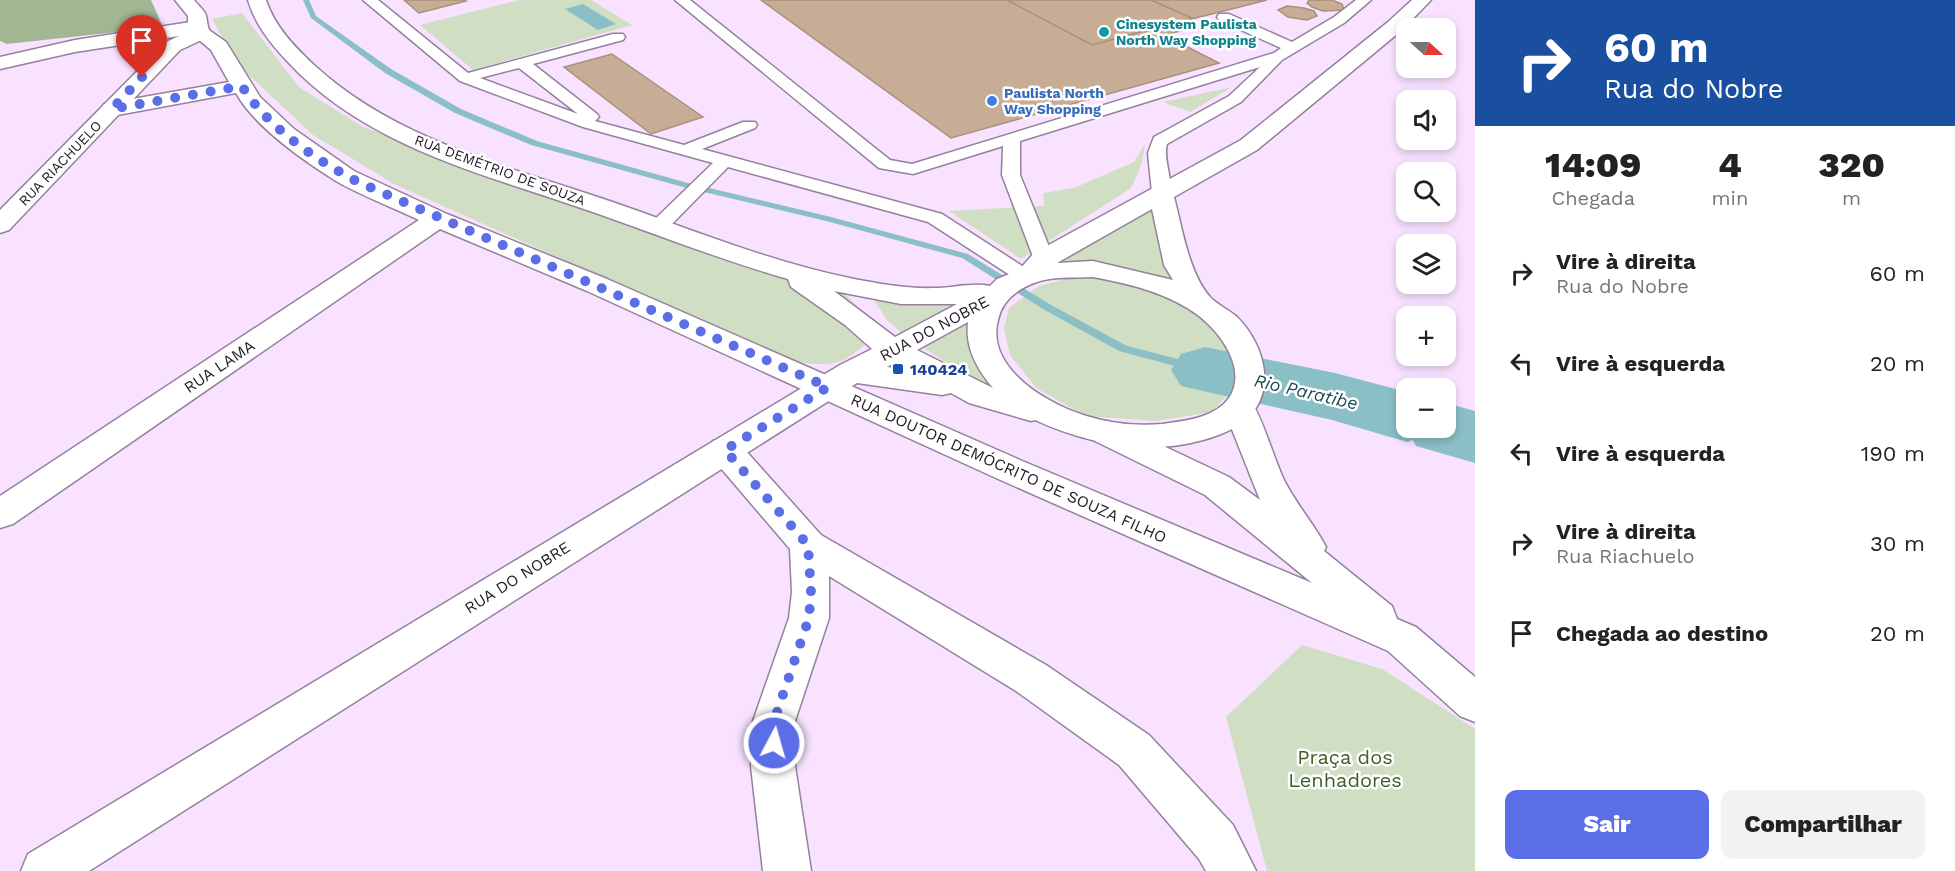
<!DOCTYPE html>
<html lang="pt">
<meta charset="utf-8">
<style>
body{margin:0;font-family:"Work Sans",sans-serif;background:#f2f2f2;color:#222;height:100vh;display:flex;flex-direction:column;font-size:22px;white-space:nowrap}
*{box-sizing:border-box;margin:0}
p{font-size:20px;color:#767676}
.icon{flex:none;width:33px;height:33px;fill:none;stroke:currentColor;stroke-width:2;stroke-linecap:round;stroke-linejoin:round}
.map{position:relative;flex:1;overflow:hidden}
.sheet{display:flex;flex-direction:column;background:#fff;width:480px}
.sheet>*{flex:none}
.banner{background:#1a4fa0;color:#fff;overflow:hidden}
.needle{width:39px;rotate:111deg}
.tools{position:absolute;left:1396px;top:18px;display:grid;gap:12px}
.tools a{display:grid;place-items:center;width:60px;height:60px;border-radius:12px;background:#fff;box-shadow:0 3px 9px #0003;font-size:30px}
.pin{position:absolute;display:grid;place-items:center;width:51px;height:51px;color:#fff;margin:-62px -26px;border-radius:50% 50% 50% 0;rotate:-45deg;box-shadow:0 0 6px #0007}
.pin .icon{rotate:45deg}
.me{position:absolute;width:66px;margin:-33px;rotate:6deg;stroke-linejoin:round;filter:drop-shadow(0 0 4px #0008)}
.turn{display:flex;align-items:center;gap:21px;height:126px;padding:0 30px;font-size:27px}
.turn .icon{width:78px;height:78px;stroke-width:2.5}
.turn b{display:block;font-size:42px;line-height:51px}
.eta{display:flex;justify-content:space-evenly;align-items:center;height:102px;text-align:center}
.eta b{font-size:36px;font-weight:800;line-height:42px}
.primary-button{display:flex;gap:12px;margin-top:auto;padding:12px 30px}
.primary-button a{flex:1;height:69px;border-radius:12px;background:#5b6ee5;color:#fff;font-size:24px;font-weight:800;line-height:69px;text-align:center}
.primary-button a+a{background:#f2f2f2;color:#222}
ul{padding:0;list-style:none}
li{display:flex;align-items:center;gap:18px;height:90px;padding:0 30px}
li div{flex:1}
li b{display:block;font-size:22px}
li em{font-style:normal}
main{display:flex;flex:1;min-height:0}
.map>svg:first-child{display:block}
.green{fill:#d0dec4}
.forest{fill:#a2b692}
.water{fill:#8bbfc6}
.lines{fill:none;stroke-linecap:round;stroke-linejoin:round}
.stream{fill:#8bbfc6;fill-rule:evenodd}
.river{fill:#8bbfc6;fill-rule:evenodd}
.building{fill:#c7ad95;stroke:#a99179;stroke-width:1.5}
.service-casing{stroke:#94819b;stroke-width:3}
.minor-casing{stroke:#94819b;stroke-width:3}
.tertiary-casing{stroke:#94819b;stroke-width:3}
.secondary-casing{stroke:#94819b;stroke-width:3}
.service{fill:#fff;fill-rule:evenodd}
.minor{fill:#fff;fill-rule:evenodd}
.tertiary{fill:#fff;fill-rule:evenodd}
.secondary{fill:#fff;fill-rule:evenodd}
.route{stroke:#5b6ee5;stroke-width:10;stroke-dasharray:0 18}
.culture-dot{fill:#0f9aa8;stroke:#fff;stroke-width:2}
.shop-dot{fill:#3f7fe0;stroke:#fff;stroke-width:2}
.transit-dot{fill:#1a4fb4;stroke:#fff;stroke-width:2}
.labels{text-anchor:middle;stroke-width:5;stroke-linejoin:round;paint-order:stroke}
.far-culture-label{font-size:14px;font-weight:bold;fill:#0d838f;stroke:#fff;text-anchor:start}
.far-shop-label{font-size:14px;font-weight:bold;fill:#366cbe;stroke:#fff;text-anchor:start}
.far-street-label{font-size:14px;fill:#221a24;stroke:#fff}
.street-label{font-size:16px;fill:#221a24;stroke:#fff}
.transit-label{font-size:16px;font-weight:bold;fill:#164399;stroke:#fff;text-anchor:start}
.water-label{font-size:18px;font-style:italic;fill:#1c4b51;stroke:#fff}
.near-park-label{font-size:20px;fill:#425d28;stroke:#fff}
</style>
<main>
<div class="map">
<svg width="1475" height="871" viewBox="0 0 1475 871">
<rect width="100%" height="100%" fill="#f8e2ff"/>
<g class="green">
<path d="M519 0H591L632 25 473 70 420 25Z"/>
<path d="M242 13 299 87 363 127 838 288C859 307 866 313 869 341 837 369 832 365 792 362L394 184 313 135 236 63 212 19Z"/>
<path d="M1232 87 1190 112 1163 102Z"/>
<path d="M1145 144 1142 163 1131 188 1021 259 949 211 1044 206 1043 193 1074 188 1134 162Z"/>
<path d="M1154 202 1183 286 1143 273 1116 267 1056 266Z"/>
<path d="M1066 279H1110L1153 287 1192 309 1220 333 1236 362 1234 388 1212 412 1156 421 1086 416 1036 388 1010 355 1004 328 1009 308 1039 286Z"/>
<path d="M865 286 969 292 905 336 887 320Z"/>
<path d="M984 290 980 332 1031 402 975 381 912 340Z"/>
<path d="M1302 645 1382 669 1475 729V871H1267L1226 717Z"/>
</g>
<path class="forest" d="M0 0H151L163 27 7 44 0 41Z"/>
<path class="water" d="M583 4 616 24 598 30 565 9Z"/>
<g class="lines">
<path class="stream" d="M303 0H309L316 16 391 69 461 109 537 141 688 183 831 217 968 254 1051 305 1127 346 1209 367 1211 370 1205 374 1119 351 1043 309 962 258 826 221 683 187 531 145 455 113 385 73 311 18Z"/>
<path class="river" d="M1205 347 1335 373 1407 392V428H1446V403L1475 411V463L1416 446 1413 440 1407 442 1332 420 1181 386 1171 370 1181 354Z"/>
</g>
<g class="building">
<path d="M404 0H464L466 1 419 13Z"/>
<path d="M761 0H1267L1176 23 1188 29 1164 35 1219 63 951 138Z"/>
<path d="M1007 0H1151L1192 18 1092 45Z"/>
<path d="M1332 0 1342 4 1344 10 1323 11 1312 7 1307 3 1309 0Z"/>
<path d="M1287 6 1304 8 1314 11 1317 16 1307 20 1288 17 1278 10Z"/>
<path d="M612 54 703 117 651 134 564 67Z"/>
</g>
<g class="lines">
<g class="service-casing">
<g id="service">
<path d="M363 0H378L468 73 613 34H623L625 37 623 40 533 64 597 114 599 117 595 121 684 145 743 122H755L757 125 755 128 702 149 942 214 1033 273 1036 277 1033 281H1019L928 222 728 167 665 231H651L649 227 651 223 713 163 583 127 460 81ZM519 68 578 114 480 78Z"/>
<path d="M675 0H690L890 160 912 164 1274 53 1281 48 1219 20 1217 17 1219 14H1229L1292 42 1334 17 1356 0H1371L1344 23 1282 60 1241 102 1167 144C1162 160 1176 183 1167 197H1155L1152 193 1148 153 1154 137 1229 96 1260 67 1020 141V175L1054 259 1051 263H1037L1034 259 1002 175 1003 146 913 174 879 168Z"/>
</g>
</g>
<g class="minor-casing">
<g id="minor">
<path d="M197 21 204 23 206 28 226 42 260 97 294 129 354 171 447 214 607 279 1020 460 1312 583 1205 495 1095 441 1091 433 1095 425 1107 421 1119 425 1229 477 1260 500 1223 407 1228 399 1239 396 1250 399C1265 424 1272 454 1284 480 1296 504 1314 524 1326 547L1324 551 1392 606 1397 619 1416 627 1475 677V722L1460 716 1388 651 996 478 587 291 440 229 13 524 0 528V496L419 220C392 207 362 196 336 181 304 161 254 126 236 93L112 116 104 114 101 109 104 104 229 82 211 50 192 34 75 52 0 69V57L75 40Z"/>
<path d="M725 438 737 441 821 535 1046 665 1149 735 1233 825 1256 871H1206L1199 859 1119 765 1016 691 829 576V618L795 721V766L811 871H763L751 766 753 721 789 618 792 592 790 549 713 459 708 450 713 441Z"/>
</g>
</g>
<g class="tertiary-casing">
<path id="tertiary" d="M175 0H194C197 4 202 8 205 13 208 19 206 26 211 33L208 37 180 50 9 230 0 233V210L166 42 190 31 188 27V16Z"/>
</g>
<g class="secondary-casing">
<path id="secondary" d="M248 0H266C275 27 294 46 314 65 399 143 515 168 621 205 698 232 774 263 854 279 881 284 908 289 935 288 952 288 973 282 990 286L997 279 1019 270 1034 253 1241 140 1388 22 1412 0H1431L1402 30 1257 150 1174 197C1182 227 1189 275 1211 298 1218 305 1229 310 1237 317 1266 346 1279 397 1240 424 1229 432 1216 436 1203 440 1146 456 1088 444 1035 420L1031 421 969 403 951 393 942 395 857 383 89 871H21L28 854 840 365 872 349 845 325 791 287 788 279C721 260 656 234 590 211 484 174 366 147 287 61 270 43 255 24 248 0ZM1152 209 1164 265 1173 280 1093 261 1057 263ZM1093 277C1130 284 1169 293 1199 316 1221 333 1248 370 1229 398 1215 418 1184 421 1162 424 1139 426 1113 424 1090 417 1051 406 985 370 998 320 1002 301 1016 290 1034 283 1052 276 1074 278 1093 277ZM834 291 901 304H957L895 337ZM968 322C965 348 977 369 993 388L917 350ZM894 363 905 369 887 367Z"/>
</g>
<use href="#service" class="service"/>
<use href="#minor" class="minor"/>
<use href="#tertiary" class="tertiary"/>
<use href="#secondary" class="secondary"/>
</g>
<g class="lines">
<path class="route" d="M142 77 112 109 242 86C267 127 316 160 358 182L828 387 725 450 808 545 811 592 809 618 774 721V743"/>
</g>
<circle class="culture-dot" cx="1104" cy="32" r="6"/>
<circle class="shop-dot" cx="992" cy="101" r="6"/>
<rect class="transit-dot" x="892" y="363" width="12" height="12" rx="3"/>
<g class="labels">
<g class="far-culture-label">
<text x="1116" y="29">Cinesystem Paulista<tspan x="1116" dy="16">North Way Shopping</tspan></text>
</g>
<g class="far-shop-label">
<text x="1004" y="98">Paulista North<tspan x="1004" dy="16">Way Shopping</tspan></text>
</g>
<g class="far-street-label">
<text transform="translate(60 163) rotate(-46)" y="5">RUA RIACHUELO</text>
<text transform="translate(500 170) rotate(20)" y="5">RUA DEMÉTRIO DE SOUZA</text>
</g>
<g class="street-label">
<text transform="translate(934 328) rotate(-28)" y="6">RUA DO NOBRE</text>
<text transform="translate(219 366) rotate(-34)" y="6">RUA LAMA</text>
<text transform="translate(1009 468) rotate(24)" y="6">RUA DOUTOR DEMÓCRITO DE SOUZA FILHO</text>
<text transform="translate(517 577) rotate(-32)" y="6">RUA DO NOBRE</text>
</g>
<g class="transit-label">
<text x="910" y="375">140424</text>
</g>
<g class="water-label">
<text transform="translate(1306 392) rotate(13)" y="6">Rio Paratibe</text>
</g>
<g class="near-park-label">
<text x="1345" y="764">Praça dos<tspan x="1345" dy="23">Lenhadores</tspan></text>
</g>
</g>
</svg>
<div class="tools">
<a><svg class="needle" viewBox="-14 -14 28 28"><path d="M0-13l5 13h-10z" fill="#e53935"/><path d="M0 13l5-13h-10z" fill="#767676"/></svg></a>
<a><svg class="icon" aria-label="sound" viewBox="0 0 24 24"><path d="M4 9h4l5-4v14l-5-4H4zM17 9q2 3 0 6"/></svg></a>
<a><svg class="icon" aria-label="search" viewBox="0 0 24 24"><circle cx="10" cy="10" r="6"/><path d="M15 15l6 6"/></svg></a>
<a><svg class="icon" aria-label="layers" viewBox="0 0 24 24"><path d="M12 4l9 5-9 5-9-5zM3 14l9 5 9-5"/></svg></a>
<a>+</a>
<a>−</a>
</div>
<div class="pin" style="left:142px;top:77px;background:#d93025"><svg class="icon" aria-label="arrive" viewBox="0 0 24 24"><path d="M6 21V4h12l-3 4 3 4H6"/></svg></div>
<svg class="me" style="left:774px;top:743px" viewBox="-20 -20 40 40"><circle r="17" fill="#5b6ee5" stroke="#fff" stroke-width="3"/><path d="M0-11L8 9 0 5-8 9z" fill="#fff"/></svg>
</div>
<section class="sheet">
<div class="banner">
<div class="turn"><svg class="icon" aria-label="right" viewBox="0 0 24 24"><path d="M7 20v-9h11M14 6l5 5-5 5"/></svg><div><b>60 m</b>Rua do Nobre</div></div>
</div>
<div class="eta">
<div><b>14:09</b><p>Chegada</p></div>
<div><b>4</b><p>min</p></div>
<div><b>320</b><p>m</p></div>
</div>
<ul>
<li><svg class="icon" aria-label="right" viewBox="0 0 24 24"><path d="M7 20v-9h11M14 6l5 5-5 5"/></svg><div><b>Vire à direita</b><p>Rua do Nobre</p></div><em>60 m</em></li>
<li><svg class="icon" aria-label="left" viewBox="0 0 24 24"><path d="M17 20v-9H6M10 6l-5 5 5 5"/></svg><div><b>Vire à esquerda</b></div><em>20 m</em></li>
<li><svg class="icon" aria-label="left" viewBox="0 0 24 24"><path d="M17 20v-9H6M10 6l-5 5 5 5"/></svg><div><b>Vire à esquerda</b></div><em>190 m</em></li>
<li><svg class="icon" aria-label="right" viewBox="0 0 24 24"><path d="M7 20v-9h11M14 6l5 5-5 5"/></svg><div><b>Vire à direita</b><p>Rua Riachuelo</p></div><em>30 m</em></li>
<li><svg class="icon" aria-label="arrive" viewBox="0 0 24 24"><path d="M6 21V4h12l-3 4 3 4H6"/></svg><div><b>Chegada ao destino</b></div><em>20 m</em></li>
</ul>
<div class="primary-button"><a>Sair</a><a>Compartilhar</a></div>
</section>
</main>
